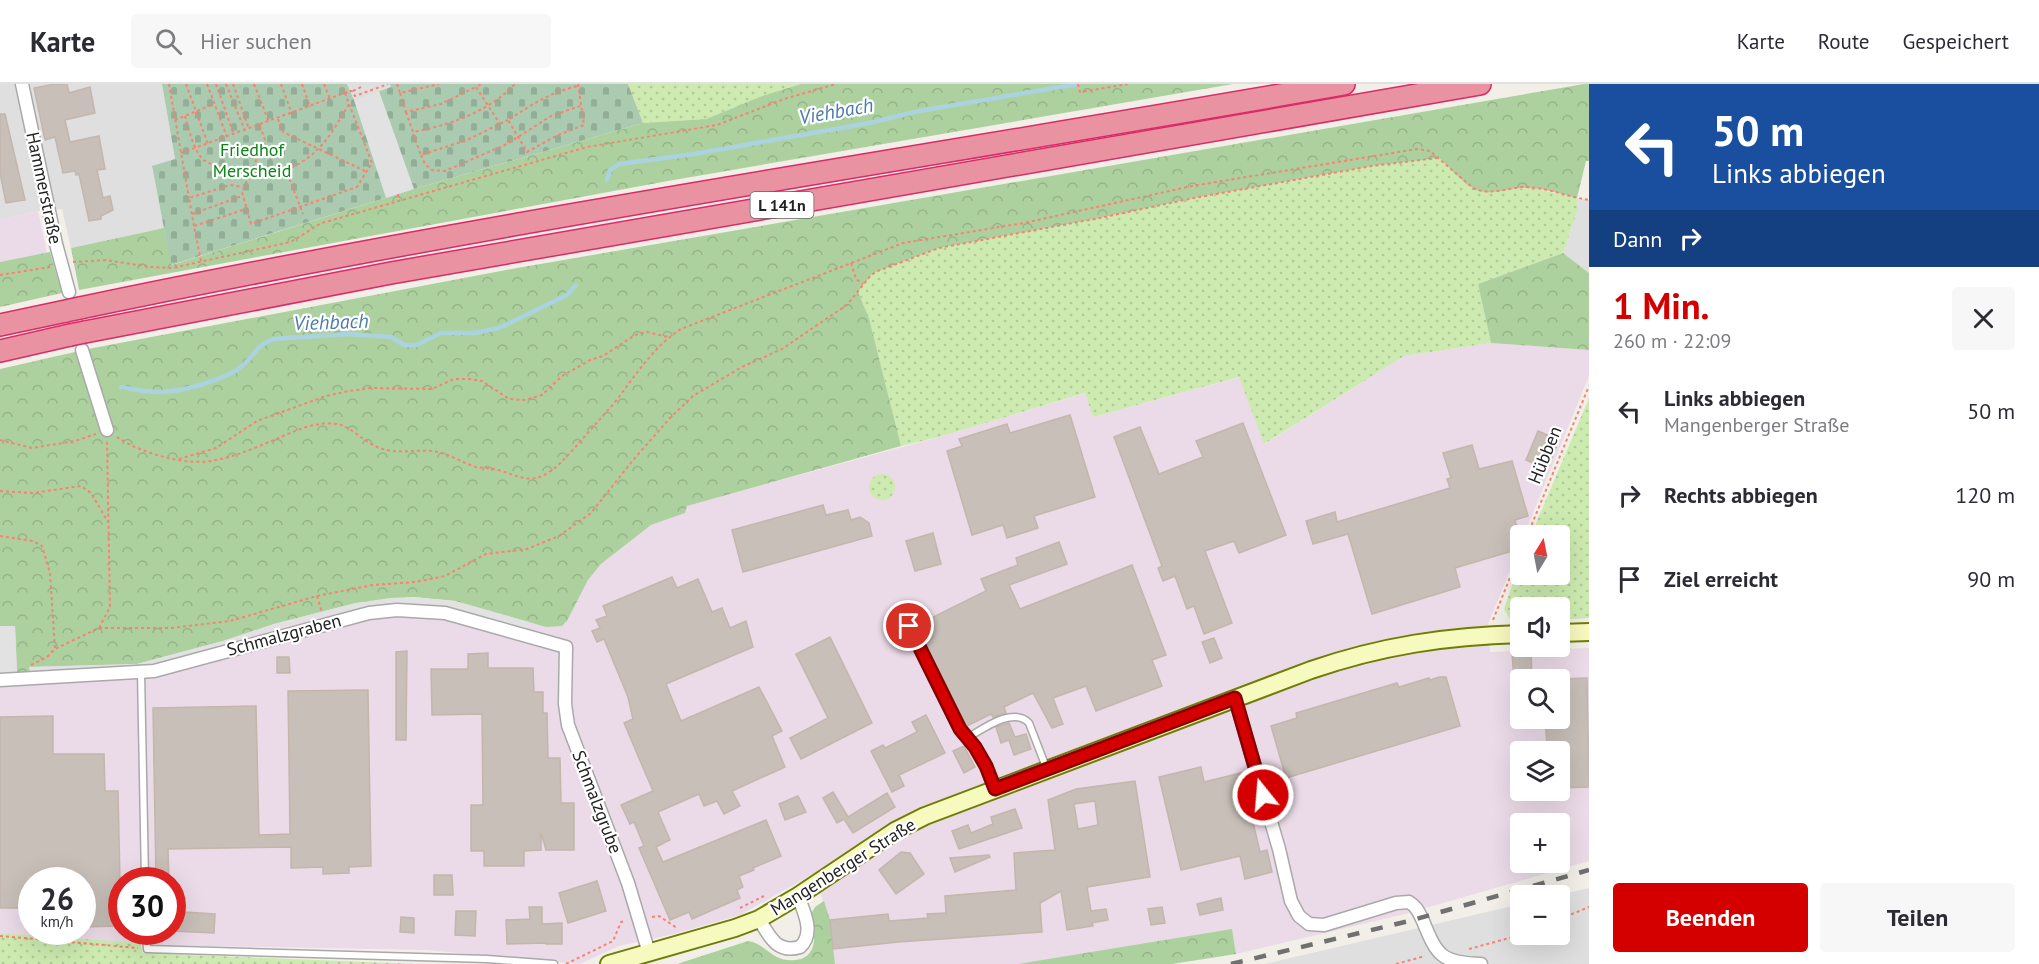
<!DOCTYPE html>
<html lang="de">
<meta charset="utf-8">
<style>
body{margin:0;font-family:"PT Sans",sans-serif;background:#f7f7f7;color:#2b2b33;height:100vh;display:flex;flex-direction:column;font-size:22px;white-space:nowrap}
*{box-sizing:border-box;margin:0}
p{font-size:20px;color:#7c7c81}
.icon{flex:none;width:33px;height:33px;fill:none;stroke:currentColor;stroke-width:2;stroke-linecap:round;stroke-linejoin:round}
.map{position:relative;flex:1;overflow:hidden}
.panel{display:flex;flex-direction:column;background:#fff;width:450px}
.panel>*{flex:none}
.top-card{background:#1a4fa0;color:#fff;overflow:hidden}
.needle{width:39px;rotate:10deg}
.buttons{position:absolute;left:1510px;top:441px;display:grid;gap:12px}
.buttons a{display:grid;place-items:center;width:60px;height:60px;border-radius:6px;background:#fff;box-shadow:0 6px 24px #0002;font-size:30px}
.speed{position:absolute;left:18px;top:783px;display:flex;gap:12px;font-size:30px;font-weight:700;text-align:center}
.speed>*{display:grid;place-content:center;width:78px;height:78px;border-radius:50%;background:#fff;box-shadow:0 6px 24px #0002;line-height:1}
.speed small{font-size:15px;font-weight:400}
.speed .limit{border:9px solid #d22;background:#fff;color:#111}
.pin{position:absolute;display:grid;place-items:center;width:51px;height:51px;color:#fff;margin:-26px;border:3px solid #fff;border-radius:50%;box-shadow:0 2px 6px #0007}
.me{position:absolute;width:66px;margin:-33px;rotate:343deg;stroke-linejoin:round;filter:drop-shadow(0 0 4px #0008)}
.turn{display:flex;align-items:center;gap:21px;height:126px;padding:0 24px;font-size:27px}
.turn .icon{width:78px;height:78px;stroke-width:2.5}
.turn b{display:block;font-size:42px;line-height:51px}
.then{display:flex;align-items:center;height:57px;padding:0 24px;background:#0003;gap:12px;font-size:22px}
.round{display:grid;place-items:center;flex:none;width:63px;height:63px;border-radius:6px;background:#f7f7f7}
.overview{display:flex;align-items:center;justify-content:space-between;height:102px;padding:0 24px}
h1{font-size:36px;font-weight:700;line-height:45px;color:#d40000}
.primary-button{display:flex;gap:12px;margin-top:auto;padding:12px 24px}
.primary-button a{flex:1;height:69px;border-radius:6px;background:#d40000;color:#fff;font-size:24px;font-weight:700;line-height:69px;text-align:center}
.primary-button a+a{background:#f7f7f7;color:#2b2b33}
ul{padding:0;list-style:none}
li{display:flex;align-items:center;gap:18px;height:84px;padding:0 24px}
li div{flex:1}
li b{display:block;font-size:22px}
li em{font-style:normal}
header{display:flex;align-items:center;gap:36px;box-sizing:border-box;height:84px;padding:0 30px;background:#fff;border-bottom:2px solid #e1e1e2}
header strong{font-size:28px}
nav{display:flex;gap:33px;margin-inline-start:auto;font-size:21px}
.search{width:420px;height:54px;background:#f7f7f7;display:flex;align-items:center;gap:15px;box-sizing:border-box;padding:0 21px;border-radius:6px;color:#7c7c81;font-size:22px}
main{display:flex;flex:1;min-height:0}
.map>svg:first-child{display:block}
.residential{fill:#e0dfdf}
.industrial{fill:#ebdbe8;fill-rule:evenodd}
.grass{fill:url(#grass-dots)}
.forest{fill:url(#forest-crowns)}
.cemetery{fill:url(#cemetery-stones)}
.parking{fill:#e2e2e2}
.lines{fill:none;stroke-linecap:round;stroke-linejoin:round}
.stream{stroke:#aad3df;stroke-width:4.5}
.building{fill:#c7bfb8;stroke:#c4b6ab;stroke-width:1.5;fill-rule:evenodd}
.lane-casing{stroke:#a9a9a9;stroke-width:9}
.street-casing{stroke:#a9a9a9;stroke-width:15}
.secondary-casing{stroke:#707d05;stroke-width:20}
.highway-casing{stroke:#dc2a67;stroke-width:24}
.path{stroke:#fa8072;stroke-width:2;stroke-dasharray:3 3;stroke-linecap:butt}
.lane{stroke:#fff;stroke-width:6}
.street{stroke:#fff;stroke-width:12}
.secondary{stroke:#f7fabf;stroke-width:16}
.highway{stroke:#e892a2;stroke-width:21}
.rail{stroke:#707070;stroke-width:4.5;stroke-dasharray:12 12;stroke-linecap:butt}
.highway-bridge-casing{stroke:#dc2a67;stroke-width:24;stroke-linecap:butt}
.highway-bridge{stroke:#e892a2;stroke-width:21}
.route-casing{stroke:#8a0000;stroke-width:15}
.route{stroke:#d40000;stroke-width:10}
.labels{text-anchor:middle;stroke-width:4.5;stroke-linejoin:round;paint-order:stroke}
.shield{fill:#fff;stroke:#646464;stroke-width:1.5}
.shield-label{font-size:16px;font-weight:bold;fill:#222}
.park-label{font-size:18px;fill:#0c8416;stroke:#fff}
.street-label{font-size:18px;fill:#222;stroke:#fff}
.water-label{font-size:20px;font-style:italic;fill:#4a7aab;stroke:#fff}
</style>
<header>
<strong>Karte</strong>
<div class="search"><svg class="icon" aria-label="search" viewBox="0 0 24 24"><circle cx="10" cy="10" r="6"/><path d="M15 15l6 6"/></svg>Hier suchen</div>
<nav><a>Karte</a><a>Route</a><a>Gespeichert</a></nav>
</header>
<main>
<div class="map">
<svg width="1589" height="880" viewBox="0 0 1589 880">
<defs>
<pattern id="grass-dots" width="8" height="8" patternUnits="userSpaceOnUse" patternTransform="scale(1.5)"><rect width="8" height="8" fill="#cdebb0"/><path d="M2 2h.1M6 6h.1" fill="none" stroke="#b0c997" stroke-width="1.8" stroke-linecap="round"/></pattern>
<pattern id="forest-crowns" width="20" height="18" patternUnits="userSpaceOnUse" patternTransform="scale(1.5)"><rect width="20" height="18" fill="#add19e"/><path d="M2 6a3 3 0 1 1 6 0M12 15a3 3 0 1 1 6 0" fill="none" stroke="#95b388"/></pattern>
<pattern id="cemetery-stones" width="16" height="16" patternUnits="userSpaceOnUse" patternTransform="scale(1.5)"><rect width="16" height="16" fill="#aacbaf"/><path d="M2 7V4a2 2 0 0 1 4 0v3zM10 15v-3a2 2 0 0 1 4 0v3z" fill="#92ae96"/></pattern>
</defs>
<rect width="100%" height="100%" fill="#f2efe9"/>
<g class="residential">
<path d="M0 0H162L175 75 152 83 164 144 71 164 62 125 38 127 0 136Z"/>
<path d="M347 0H390L391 3 354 16Z"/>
<path d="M1577 114 1589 116V189L1563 169 1577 128Z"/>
<path d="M1589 804V880H1265L1521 820V850H1560L1559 811Z"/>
</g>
<g class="industrial">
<path d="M38 127 47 169 0 178V136Z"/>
<path d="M1491 259 1589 266V292L1524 451 1521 452V460L1488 540 1490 568 1589 564V777L1405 830 1236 870 1232 846 1021 880H835L830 836 813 790 740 831 674 850 619 862 580 880 426 866 153 861 0 849V542L137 580 223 557 274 540 356 519 455 517 546 543 562 542 567 537 588 496 601 480 651 441 685 429 686 422 939 353 1086 309 1093 333 1240 293 1265 360 1404 272ZM1521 596H1560V634H1521ZM1521 668H1560V706H1521ZM1521 740H1560V778H1521ZM32 796H82V848H32ZM122 796H172V848H122Z"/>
</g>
<g class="grass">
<path d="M628 0H801L762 12 706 35 643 39Z"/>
<path d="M1439 74 1473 104 1490 108 1509 105 1532 104 1577 114V128L1563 169 1478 200 1491 259 1404 272 1264 360 1239 293 1093 333 1085 309 939 353 901 362 869 234 858 208 871 191 878 187 939 164 1100 134 1194 114 1372 82Z"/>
<path d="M1589 314V534L1560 536V524H1521V538L1512 539 1504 525 1521 475V490H1560V452L1531 451Z"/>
<circle cx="882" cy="403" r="13"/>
<path d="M0 849 140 859 143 869 417 880H0Z"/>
</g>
<g class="forest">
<path d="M801 0H1233L668 97 79 206 71 164 164 144 172 181 414 105 643 39 706 35 762 12Z"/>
<path d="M1584 0H1589V77H1586L1577 114C1560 110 1543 104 1526 104 1511 103 1494 111 1479 107 1463 101 1451 84 1439 74L1372 82 1194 114 1100 134 939 164 878 187 871 191 858 208 869 234 901 362 687 422 685 429 651 441 601 480 588 496 567 537 562 542 546 543 455 517 413 513 356 519 274 540 223 557 137 580 30 583V588H17L15 542H0V285L88 265 517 184Z"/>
<path d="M50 168 62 209 0 223V178Z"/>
<path d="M1563 169 1589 189V266L1491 259 1478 200Z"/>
<path d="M824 817 830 836 835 880H677L748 857C761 859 767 868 777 873 785 877 792 877 801 875 821 867 812 845 812 828L815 823Z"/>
<path d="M1232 845 1236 870 1172 880H1018Z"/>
</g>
<path class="cemetery" d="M162 0H347L354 16 391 3 390 0H628L643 39 414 105 171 181 152 82 175 75Z"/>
<g class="parking">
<path d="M379 7 414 105 386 114 354 16Z"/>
<path d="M413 513 455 517 529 538 527 545 446 522 391 520 347 527 281 543 135 586 30 588 29 583 137 580 223 557 274 540 356 519 390 514Z"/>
<path d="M0 542H15L17 588 0 589Z"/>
</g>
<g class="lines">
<g class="stream">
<path d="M607 96 610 86 619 80 694 70 869 39 919 27 1078 0"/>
<path d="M121 303C156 310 170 310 204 300 216 295 228 293 238 285 253 275 255 262 273 255L348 250 391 253 404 261H416L441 249H475L499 244 567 211 576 201"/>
</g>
</g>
<g class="building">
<path d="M55 0H67L69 9 90 3 95 29 65 36 70 58 99 52 105 85 97 86 103 114 110 112 113 126 101 132V135L89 137 79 90 76 91 75 87 63 89 55 53 45 56 34 4Z"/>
<path d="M0 30H5L25 116 6 119 0 89Z"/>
<path d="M1070 331 1095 413 1034 432 1038 444 1007 454 1003 441 972 451 947 367 962 362 959 355 1007 340 1010 349Z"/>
<path d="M1243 339 1286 451 1239 469 1234 457 1205 467 1232 539 1204 550 1194 522 1187 525 1175 492 1163 497 1158 484 1162 482 1114 353 1140 343 1159 390 1203 373 1196 357Z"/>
<path d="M1538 347 1559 356 1547 385 1526 376Z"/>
<path d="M1472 361 1479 385 1512 377 1528 432 1515 436 1519 450 1516 466 1455 484 1460 503 1372 530 1348 450 1313 460 1306 437 1335 428 1337 438 1450 404 1447 395 1451 394 1443 369Z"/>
<path d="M823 421 826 431 848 426 851 436 860 433 869 439 872 452 743 488 732 446Z"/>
<path d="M933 449 941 480 915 487 906 457Z"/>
<path d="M1059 458 1067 480 1009 501 1020 525 1132 481 1166 571 1152 576 1162 602 1096 627 1086 602 1053 614 1063 640 1052 644 1033 609 1004 623 1006 629 993 633 991 630 965 643 915 542 986 507 981 495 1018 481 1016 474Z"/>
<path d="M672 493 677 504 698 495 712 528 722 524 730 544 746 537 753 563 666 600 681 637 759 603 782 647 772 652 785 683 732 707 740 722 724 730 717 717 704 722 699 710 658 728 670 756 656 763 663 778 766 736 781 772 753 784 754 786 739 792 743 803 737 806 740 814 692 835 689 828 670 836 639 764 644 762 634 738 630 740 621 721 653 707 624 639 633 635 628 613 604 555 597 558 592 547 600 544 596 536 607 532 603 522Z"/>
<path d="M830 553 872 639 801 675 790 654 828 634 796 570Z"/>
<path d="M1214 554 1222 574 1210 579 1202 558Z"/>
<path d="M407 567 406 656H396V568Z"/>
<path d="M1531 568 1532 596H1514L1512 569Z"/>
<path d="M488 569V584H533L534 608H543V629H547L548 674H560L561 719H574V766H546L541 749V766L524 767V782H484V767H471V721H483L482 630 432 631 431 585H468V570Z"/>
<path d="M277 573H289L290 589H277Z"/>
<path d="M1439 593H1446L1460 642 1286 694 1271 642 1297 634 1296 629 1397 599 1399 603 1429 594 1430 596Z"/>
<path d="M1587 594 1589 703 1560 704V660L1547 661 1545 634H1560V595Z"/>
<path d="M368 606 371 782 349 783V789L323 790V783L291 784V763L168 765 169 796H156L153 624 256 622 259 751 290 750 288 607Z"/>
<path d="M926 631 945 669 899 691 904 702 892 708 871 667 883 661 885 664 917 648 912 638Z"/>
<path d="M53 632V670H104L105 707H118L121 842 82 843V796H32V824H0V633Z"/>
<path d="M1009 639 1015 653 1026 650 1031 665 1014 671 1009 656 1001 659 996 643Z"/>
<path d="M964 662 975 683 964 689 953 667Z"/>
<path d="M1201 683 1204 698 1245 688 1248 701 1238 703 1242 726 1250 725 1260 768 1267 766 1272 788 1245 795 1240 772 1181 786 1159 693Z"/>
<path d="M1135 697 1150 793 1087 803 1091 827 1106 825 1108 836 1092 839 1093 842 1067 846 1061 807 1040 819 1042 848 898 858 833 865 830 836 888 830 889 837 928 834 927 830 946 829 945 812 1016 806 1014 769 1055 766 1048 716 1076 705ZM1095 717 1098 741 1078 745 1074 720Z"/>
<path d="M833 708 848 733 887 709 895 723 853 749 844 735 837 739 823 714Z"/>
<path d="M798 712 806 728 785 736 779 720Z"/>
<path d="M1015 725 1022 744 959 765 952 747 968 741 971 749 993 740 991 733Z"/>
<path d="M901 768 910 769 924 790 896 810 879 786Z"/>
<path d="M989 771 990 773 955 788 950 774Z"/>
<path d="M434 791H452L453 811H434Z"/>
<path d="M597 797 606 827 568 839 559 809Z"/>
<path d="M1221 814 1223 826 1200 831 1197 820Z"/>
<path d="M172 818 184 828 215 830 214 849 172 847Z"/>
<path d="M529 823H542V840L562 839V860H546V859L507 860 506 836 530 835Z"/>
<path d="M1162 823 1165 839 1151 841 1148 825Z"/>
<path d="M456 827H476L475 852 455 851Z"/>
<path d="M401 833 414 834V849L400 848Z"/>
</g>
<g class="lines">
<g class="lane-casing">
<g id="lane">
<path d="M909 542 960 645 975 663 986 682 995 704"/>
<path d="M141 588 145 796"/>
<path d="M967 654C983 645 1013 622 1029 639L1046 683"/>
<path d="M146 848 147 865 487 875 554 880"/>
</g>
</g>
<g class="street-casing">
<g id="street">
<path d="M22 0 56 160 69 208"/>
<path d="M82 266 107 346"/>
<path d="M0 596 154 587 369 529 397 526 445 529 566 563 565 620 568 641 628 799 649 869"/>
<path d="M1235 614 1279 765 1291 817 1299 832 1309 840 1324 841 1396 819 1409 818C1417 823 1419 829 1423 837 1437 872 1442 879 1481 880"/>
<path d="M759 835C769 852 777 870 800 863 815 849 804 828 798 812"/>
</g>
</g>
<g class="secondary-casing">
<g id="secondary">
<path d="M1560 549 1589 548"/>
<path d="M609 880 735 844 759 835 798 812 895 747 925 732 1311 586C1381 562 1446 552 1521 550"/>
</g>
</g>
<g class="highway-casing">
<g id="highway">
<path d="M80 224C499 136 923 74 1344 0"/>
<path d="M0 241 66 227"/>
<path d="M85 248 391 189 1480 0"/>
<path d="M0 267 70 251"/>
</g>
</g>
<g class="path">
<path d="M169 0 189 114"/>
<path d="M186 0 208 60"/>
<path d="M207 0 227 53"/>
<path d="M216 0 234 51"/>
<path d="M226 0 245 47"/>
<path d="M233 0 249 45"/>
<path d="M254 0 269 38"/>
<path d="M281 0 292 30"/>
<path d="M302 0 310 23"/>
<path d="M324 0 330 15"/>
<path d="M397 0 400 9 439 0"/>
<path d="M481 0 476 3 500 40"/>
<path d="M578 0 584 41 558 51 527 68 508 36C531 21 551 8 578 2"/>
<path d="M1078 0 1080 8 1128 0"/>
<path d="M353 7 361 3"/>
<path d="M400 9 406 28 441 20 476 3"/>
<path d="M406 28 413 48C450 41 488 28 515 0"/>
<path d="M185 32C189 45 192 61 200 72 204 78 211 80 217 82 240 93 262 95 286 86L303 130"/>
<path d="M278 35 283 48 367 88"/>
<path d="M175 36 214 20"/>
<path d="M260 42 265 56 242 108 251 140 357 103 372 79 349 20"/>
<path d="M413 50 421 71 467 56 508 36"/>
<path d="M181 69 350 7H352L355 12 388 0"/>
<path d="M421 71 425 80 432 86 445 87 507 60 551 32 580 22"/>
<path d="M286 86C321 71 331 50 349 20L342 0"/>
<path d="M398 110 399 117"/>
<path d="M192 130 242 112"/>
<path d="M194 142 189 114 230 101 242 103"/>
<path d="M201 177 194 142 246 125"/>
<path d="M73 178 105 176 151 183 172 184 286 159C300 155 309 145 322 139L587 63 717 41 784 15 836 0"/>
<path d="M851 179 856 195 863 200"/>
<path d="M0 191 50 183"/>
<path d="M117 353C140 369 188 383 216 376 237 372 257 363 276 355 295 347 315 337 337 340 351 342 364 359 380 364 399 371 418 364 438 368 451 371 463 379 476 383 483 384 491 384 498 386 513 390 527 399 542 392 557 385 568 371 579 359 591 345 603 332 615 318 635 292 653 263 681 245L903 159 1024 139 1192 102 1417 65 1430 67 1473 104C1490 112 1506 104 1524 103 1546 103 1568 113 1589 116"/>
<path d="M0 356 32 364 75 357 96 350"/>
<path d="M179 375 216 364 257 337 326 312 349 307 372 304 432 305 454 295H470L482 297 509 315 525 316 542 311 562 292 590 276 603 272 635 251 647 248 668 253"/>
<path d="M0 407 32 409 81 402 91 409 108 438"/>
<path d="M0 452 33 457 42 462 50 489 55 564"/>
<path d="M1527 452 1589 302"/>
<path d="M317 512 322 529"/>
<path d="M1493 536 1521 466"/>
<path d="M99 544H171L230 537 317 512 373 501 415 498 445 492 486 470 527 465 559 452 591 429 634 375 670 334 693 312 742 283 782 265 826 235 847 221 871 191 878 187 939 164 1100 134 1194 114 1372 82 1437 74"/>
<path d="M31 581 47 573 55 565 99 544 110 523 107 358"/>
<path d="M740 824 764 812"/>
<path d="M652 833 659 832 677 844"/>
<path d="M1560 835 1589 823"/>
<path d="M0 852 138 864"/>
<path d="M1469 865 1524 850"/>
<path d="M566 880 613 857 621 838 625 837"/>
<path d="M1396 880 1425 872"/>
</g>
<use href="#lane" class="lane"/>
<use href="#street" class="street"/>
<use href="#secondary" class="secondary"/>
<use href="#highway" class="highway"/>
<path class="rail" d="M1231 880 1409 837 1589 786"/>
<g class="highway-bridge-casing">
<g id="highway-bridge">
<path d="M66 227 80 224"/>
<path d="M70 251 85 248"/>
</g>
</g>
<use href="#highway-bridge" class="highway-bridge"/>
</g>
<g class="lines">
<g class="route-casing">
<path id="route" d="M909 542 960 645 975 663 986 682 995 705 1235 614 1263 711"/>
</g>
<use href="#route" class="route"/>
</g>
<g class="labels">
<rect class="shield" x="750.5" y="108" width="63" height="26" rx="4.5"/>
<g class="shield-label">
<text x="782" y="127">L 141n</text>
</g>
<g class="park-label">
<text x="252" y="72">Friedhof<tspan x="252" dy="21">Merscheid</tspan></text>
</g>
<g class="street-label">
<text transform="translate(44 104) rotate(78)" y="6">Hammerstraße</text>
<text transform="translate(1545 371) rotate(-68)" y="6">Hübben</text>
<text transform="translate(284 551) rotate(-15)" y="6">Schmalzgraben</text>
<text transform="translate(597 718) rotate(69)" y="6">Schmalzgrube</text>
<text transform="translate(843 783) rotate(-32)" y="6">Mangenberger Straße</text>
</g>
<g class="water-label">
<text transform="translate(836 27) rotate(-10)" y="7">Viehbach</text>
<text transform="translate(331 238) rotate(-2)" y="7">Viehbach</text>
</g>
</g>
</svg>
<div class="buttons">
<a><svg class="needle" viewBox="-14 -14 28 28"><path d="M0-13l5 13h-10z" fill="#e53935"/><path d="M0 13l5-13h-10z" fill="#7c7c81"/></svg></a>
<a><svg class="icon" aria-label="sound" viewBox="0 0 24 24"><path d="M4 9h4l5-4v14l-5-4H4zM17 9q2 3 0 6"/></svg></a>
<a><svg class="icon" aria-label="search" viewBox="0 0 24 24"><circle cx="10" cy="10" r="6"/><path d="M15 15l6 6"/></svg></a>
<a><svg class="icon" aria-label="layers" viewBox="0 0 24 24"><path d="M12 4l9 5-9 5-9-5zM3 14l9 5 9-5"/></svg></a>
<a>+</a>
<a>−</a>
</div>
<div class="speed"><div>26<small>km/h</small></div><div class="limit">30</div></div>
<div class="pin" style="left:909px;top:542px;background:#d93025"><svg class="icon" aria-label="arrive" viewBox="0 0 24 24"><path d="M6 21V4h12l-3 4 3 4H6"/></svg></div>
<svg class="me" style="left:1263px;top:711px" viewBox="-20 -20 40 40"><circle r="17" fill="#d40000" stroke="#fff" stroke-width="3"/><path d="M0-11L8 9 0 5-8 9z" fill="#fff"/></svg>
</div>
<section class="panel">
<div class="top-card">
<div class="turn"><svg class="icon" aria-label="left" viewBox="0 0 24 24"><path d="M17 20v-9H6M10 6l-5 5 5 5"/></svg><div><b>50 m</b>Links abbiegen</div></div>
<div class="then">Dann<svg class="icon" aria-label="right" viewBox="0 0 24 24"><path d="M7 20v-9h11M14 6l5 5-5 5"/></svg></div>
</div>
<div class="overview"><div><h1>1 Min.</h1><p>260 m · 22:09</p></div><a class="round"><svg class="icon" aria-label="close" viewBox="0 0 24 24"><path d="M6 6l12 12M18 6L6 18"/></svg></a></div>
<ul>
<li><svg class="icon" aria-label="left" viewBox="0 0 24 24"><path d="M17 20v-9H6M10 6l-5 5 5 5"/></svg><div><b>Links abbiegen</b><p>Mangenberger Straße</p></div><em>50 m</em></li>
<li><svg class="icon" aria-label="right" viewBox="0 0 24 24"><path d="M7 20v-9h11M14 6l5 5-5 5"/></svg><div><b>Rechts abbiegen</b></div><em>120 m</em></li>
<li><svg class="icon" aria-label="arrive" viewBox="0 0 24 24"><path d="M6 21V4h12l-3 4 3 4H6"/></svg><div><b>Ziel erreicht</b></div><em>90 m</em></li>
</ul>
<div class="primary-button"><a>Beenden</a><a>Teilen</a></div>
</section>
</main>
